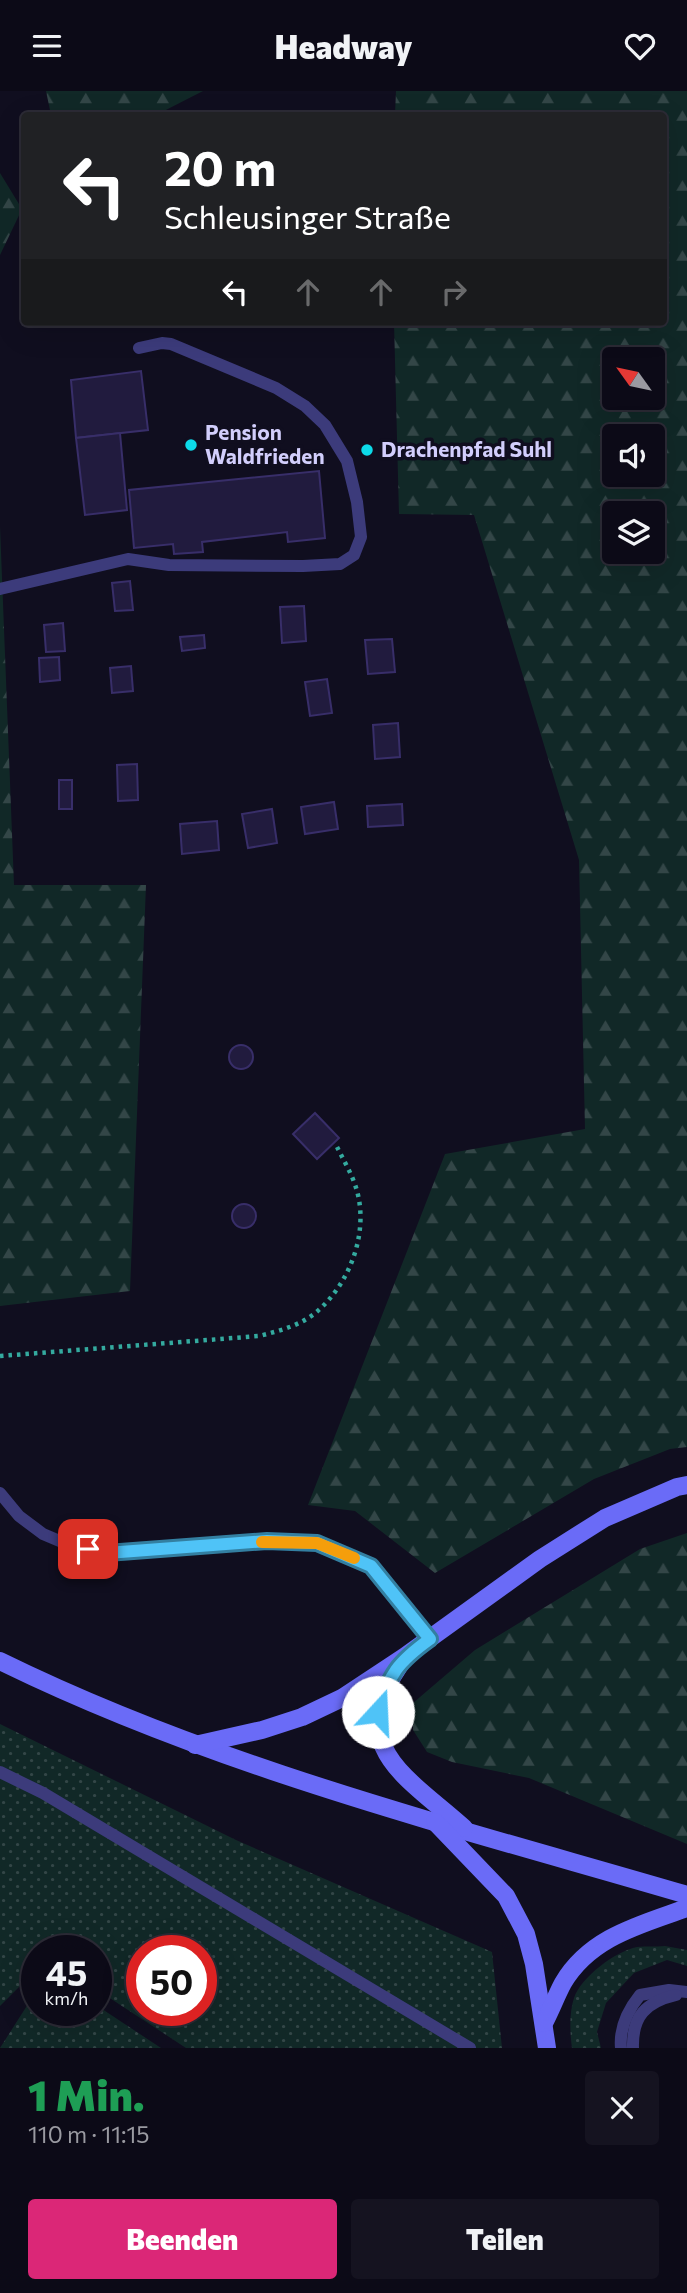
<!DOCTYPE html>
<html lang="de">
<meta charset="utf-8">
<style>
body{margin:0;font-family:Commissioner,sans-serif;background:#151320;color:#f1f3f6;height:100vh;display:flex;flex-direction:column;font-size:26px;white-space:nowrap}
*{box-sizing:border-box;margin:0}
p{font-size:23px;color:#9a9aa1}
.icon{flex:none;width:38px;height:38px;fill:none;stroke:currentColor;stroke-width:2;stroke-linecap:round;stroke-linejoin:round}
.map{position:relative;height:1957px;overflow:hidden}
.side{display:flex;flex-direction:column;background:#0c0a17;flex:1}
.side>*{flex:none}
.top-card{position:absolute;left:21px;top:21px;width:646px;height:214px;border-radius:7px;box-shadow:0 7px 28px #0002,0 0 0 2px #2c2b36;background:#202124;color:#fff;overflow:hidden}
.needle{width:46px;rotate:303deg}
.fabs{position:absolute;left:602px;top:256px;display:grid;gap:14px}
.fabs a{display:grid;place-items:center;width:63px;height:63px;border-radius:7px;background:#0c0a17;box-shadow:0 7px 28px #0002,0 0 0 2px #2c2b36;font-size:35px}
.speed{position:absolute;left:21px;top:1844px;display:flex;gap:14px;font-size:35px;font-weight:700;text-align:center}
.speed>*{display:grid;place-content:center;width:91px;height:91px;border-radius:50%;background:#0c0a17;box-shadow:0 7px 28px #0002,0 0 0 2px #2c2b36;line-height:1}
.speed small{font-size:18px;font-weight:400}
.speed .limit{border:10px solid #d22;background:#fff;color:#111}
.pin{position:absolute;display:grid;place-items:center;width:60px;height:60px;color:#fff;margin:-30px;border-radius:14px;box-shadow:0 4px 10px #0006}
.me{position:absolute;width:77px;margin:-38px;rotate:20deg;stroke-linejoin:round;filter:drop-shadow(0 0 5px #0008)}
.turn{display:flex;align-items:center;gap:24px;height:147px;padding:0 28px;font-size:32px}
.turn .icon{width:91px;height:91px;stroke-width:2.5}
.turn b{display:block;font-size:49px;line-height:60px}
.lanes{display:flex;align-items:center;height:66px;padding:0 28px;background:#0003;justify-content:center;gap:35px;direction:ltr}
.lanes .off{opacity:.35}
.round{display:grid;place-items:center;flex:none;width:74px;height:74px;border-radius:7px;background:#151320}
.headline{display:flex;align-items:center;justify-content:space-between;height:119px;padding:0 28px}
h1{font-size:42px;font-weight:800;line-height:52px;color:#1e9e55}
.action{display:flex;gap:14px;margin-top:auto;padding:14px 28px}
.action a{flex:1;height:80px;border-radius:7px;background:#db2777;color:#fff;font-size:28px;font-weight:800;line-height:80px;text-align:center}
.action a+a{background:#151320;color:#f1f3f6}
header{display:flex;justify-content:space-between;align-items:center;height:91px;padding:0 28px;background:#0c0a17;font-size:32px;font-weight:800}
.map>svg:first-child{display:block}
.green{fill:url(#green-dots);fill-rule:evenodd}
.forest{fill:url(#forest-firs);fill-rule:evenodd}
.building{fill:#211b3e;stroke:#382e69;stroke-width:2}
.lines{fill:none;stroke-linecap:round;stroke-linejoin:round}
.path{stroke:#34aa9f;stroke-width:4.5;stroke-dasharray:3.5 5;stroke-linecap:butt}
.service{stroke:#3c3b7b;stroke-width:12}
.secondary{stroke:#6a6bf7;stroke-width:18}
.route-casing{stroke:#337fa1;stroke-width:18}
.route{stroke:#4fc3f7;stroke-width:12}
.slow{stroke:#f59e0b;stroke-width:12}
.poi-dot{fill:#0ddae9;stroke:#100e1f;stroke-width:2.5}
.labels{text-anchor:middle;stroke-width:7;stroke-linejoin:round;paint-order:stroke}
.poi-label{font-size:21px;font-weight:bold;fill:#d2cefc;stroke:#100e1f;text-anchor:start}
</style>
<header><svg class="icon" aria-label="menu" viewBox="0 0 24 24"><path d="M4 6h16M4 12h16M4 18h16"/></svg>Headway<svg class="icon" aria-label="heart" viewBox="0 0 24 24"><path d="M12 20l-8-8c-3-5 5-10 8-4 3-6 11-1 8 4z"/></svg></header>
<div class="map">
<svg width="687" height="1957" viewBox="0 0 687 1957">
<defs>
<pattern id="green-dots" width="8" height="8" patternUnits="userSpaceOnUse" patternTransform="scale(1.75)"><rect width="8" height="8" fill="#112827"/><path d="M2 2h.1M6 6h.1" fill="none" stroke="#334647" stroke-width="1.8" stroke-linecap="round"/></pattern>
<pattern id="forest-firs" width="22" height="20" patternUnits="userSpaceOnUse" patternTransform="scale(1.75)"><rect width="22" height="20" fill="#112827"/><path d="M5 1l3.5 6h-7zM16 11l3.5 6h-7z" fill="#334647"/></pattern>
</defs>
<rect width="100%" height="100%" fill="#100e1f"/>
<g class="green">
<path d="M0 1633 236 1749 492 1861 502 1957H186L96 1898V1860H37V1878L0 1915ZM142 1860H201V1920H142Z"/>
<path d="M665 1855 687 1859V1875L667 1869 634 1882 606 1912 597 1941 601 1957H572C570 1942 569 1922 574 1907 581 1886 616 1860 637 1856 646 1855 656 1856 665 1855Z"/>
<path d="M37 1899V1920H96V1914L161 1957H0Z"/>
</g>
<g class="forest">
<path d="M46 0H203L156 24H51Z"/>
<path d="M396 0H687V1356L670 1358 594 1388 435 1482 355 1420 308 1414 445 1063 585 1038 579 769 474 424 399 423 394 231H663V24H395ZM614 268H653V306H614ZM614 345H653V383H614ZM614 422H653V460H614Z"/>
<path d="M0 82 22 118 0 164Z"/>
<path d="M0 436 14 794H146L130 1200 0 1215Z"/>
<path d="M687 1442V1753L529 1687 452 1671 427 1661 413 1639V1612L475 1559 640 1458Z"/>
</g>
<g class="building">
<path d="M141 280 148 339 76 347 71 289Z"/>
<path d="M120 342 127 419 85 424 76 347Z"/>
<path d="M319 380 325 447 288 451 287 441 202 451 203 461 174 463 173 453 134 457 129 399Z"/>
<path d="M130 490 133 519 115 520 112 492Z"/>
<path d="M304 515 306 550 282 552 280 516Z"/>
<path d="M63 532 65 560 46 561 44 534Z"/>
<path d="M204 544 205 557 182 560 180 546Z"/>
<path d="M392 548 395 581 368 583 365 549Z"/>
<path d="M59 566 60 589 40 591 39 567Z"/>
<path d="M131 575 133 600 112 602 110 577Z"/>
<path d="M327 588 332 622 310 625 305 591Z"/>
<path d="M398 632 400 666 375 668 373 634Z"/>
<path d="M137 673 138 709 118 710 117 674Z"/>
<rect x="59" y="689" width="13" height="29"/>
<path d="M334 711 338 738 305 743 301 716Z"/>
<path d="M402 713 403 734 368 736 367 715Z"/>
<path d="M272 718 277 752 248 757 242 723Z"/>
<path d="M217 730 219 759 182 763 180 733Z"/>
<circle cx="241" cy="966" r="12"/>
<path d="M315 1022 339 1047 317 1068 293 1043Z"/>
<circle cx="244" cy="1125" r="12"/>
</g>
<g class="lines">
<path class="path" d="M0 1265 259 1245C279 1240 298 1235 314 1223 349 1195 369 1143 357 1100 353 1085 344 1070 337 1056"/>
<g class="service">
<path d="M0 498 128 468 169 474 303 475 340 473 354 464 361 446 357 411 347 370 325 334 305 315 276 297 171 253 162 252 139 257"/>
<path d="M0 1402 19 1425 43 1443 69 1454 107 1462 267 1450 317 1452 371 1475 430 1548"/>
<path d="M0 1681 43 1702 470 1957"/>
<path d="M621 1957C619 1936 628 1919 640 1904L669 1899 687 1901"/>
<path d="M633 1957C632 1925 646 1911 676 1904"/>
</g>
<g class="secondary">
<path d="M0 1570C218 1677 455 1736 687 1804"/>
<path d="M401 1572C344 1656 406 1685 464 1737"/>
<path d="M195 1654 262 1639 302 1626 342 1607 404 1566 540 1468 605 1427 677 1396 687 1394"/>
<path d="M435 1731 506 1805 526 1843 534 1873 547 1957"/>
<path d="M544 1932C551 1919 556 1905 563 1892 590 1846 640 1834 687 1817"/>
</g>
</g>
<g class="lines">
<g class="route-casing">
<path id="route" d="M88 1458 107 1462 267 1450 317 1452 371 1475 430 1548C398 1571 389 1583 378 1621"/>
</g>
<use href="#route" class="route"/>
<path class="slow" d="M262 1451 317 1452 354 1467"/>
</g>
<g class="poi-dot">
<circle cx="191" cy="354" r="7"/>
<circle cx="367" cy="359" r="7"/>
</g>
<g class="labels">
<g class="poi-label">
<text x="205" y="349">Pension<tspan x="205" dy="24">Waldfrieden</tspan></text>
<text x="381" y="366">Drachenpfad Suhl</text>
</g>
</g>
</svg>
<div class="fabs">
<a><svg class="needle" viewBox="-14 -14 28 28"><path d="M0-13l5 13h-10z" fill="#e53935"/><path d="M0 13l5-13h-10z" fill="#9a9aa1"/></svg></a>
<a><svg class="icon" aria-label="sound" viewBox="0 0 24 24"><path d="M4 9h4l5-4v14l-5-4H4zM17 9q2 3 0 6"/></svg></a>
<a><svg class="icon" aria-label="layers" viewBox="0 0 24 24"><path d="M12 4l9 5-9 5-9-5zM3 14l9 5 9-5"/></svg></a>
</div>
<div class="speed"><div>45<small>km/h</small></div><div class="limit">50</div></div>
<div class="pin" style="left:88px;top:1458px;background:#d93025"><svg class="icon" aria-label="arrive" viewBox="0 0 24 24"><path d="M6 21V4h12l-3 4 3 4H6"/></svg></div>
<svg class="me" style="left:378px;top:1621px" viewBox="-20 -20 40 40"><circle r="19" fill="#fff"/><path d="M0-13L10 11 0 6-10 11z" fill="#4fc3f7"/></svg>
<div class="top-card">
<div class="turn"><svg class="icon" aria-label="left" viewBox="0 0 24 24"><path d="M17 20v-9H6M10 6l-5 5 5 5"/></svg><div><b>20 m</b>Schleusinger Straße</div></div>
<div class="lanes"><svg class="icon" aria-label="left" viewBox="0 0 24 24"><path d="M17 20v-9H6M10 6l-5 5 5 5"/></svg><svg class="icon off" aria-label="ahead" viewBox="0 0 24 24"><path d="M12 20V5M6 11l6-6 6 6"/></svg><svg class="icon off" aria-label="ahead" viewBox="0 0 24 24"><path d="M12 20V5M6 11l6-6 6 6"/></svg><svg class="icon off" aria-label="right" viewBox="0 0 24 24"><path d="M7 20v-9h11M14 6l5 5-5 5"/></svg></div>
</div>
</div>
<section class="side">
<div class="headline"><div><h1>1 Min.</h1><p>110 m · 11:15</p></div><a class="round"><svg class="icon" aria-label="close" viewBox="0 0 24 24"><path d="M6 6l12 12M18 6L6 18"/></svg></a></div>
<div class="action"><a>Beenden</a><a>Teilen</a></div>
</section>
